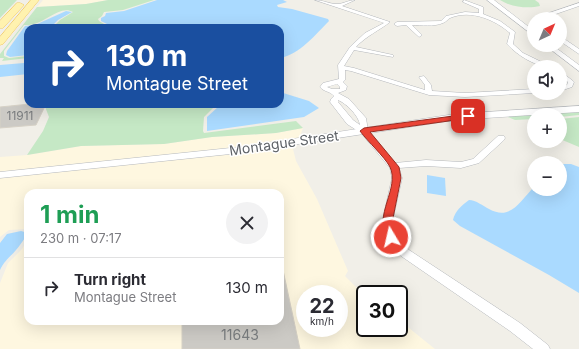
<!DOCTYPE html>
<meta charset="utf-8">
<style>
body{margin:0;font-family:Inter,sans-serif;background:#f2f2f3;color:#2b2b33;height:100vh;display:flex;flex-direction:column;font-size:15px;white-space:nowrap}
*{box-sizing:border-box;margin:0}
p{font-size:13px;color:#7c7c81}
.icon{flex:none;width:22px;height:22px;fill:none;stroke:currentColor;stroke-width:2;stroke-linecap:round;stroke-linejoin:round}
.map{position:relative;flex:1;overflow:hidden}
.sheet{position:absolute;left:24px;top:189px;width:260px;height:136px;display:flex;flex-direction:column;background:#fff;border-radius:12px;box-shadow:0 4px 16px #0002}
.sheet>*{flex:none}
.guide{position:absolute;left:24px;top:24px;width:260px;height:84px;border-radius:12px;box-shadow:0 4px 16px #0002;background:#1a4fa0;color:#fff;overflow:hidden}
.needle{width:26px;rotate:44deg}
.controls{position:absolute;left:527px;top:12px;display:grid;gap:8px}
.controls a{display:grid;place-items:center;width:40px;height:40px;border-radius:50%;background:#fff;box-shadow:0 4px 16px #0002;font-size:20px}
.speed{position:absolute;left:296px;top:285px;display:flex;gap:8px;font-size:20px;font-weight:700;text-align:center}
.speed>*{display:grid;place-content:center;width:52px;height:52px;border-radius:50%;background:#fff;box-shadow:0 4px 16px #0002;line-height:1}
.speed small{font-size:10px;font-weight:400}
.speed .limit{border:2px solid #111;border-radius:6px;background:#fff;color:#111}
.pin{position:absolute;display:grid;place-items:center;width:34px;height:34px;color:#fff;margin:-17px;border-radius:8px;box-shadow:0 2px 6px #0006}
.me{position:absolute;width:44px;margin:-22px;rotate:351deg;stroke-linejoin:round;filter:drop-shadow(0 0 3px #0008)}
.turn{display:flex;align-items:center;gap:14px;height:84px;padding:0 16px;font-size:18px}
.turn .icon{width:52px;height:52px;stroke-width:2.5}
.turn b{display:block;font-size:28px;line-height:34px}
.round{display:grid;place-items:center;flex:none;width:42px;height:42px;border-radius:21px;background:#f2f2f3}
.head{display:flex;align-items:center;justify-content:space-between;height:68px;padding:0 16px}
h1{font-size:24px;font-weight:700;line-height:30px;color:#1e9e55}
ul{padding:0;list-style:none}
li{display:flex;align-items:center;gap:12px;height:60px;padding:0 16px;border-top:1px solid #e1e1e2}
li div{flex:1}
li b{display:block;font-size:15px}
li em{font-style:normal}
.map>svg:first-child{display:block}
.commercial{fill:#fef7e0;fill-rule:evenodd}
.green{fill:#c5e8c5}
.water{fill:#aadaff}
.building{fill:#cccac5;stroke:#d6d1c6}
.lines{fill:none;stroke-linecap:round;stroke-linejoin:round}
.minor-casing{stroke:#b5b8bc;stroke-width:1}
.tertiary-casing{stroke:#b5b8bc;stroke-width:1}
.primary-casing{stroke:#f2c960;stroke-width:1}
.minor{fill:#fff;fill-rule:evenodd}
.tertiary{fill:#fff;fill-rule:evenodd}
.primary{fill:#fff2af;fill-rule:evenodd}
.route{fill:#ea4335;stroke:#982c22}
.labels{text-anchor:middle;stroke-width:3;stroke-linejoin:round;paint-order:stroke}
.number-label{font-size:12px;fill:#7a7d7f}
.street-label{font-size:14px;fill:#5f6368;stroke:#fff}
.near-number-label{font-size:14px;fill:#7a7d7f}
</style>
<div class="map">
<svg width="579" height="349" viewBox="0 0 579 349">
<rect width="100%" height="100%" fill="#f1efe8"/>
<g class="commercial">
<path d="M43 0H108L86 4 37 7Z"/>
<path d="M303 128 299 139 240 148 0 172V157L27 155 81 146 164 144 212 137 276 133Z"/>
<path d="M297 145 296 148 293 149 296 161 317 199 348 271 345 276 356 287 366 294 365 328H399V320L435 349H0V283L8 263 22 249 28 239V321H280V193H28V229L9 230 0 237V178L240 153ZM305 294H339V328H305Z"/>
</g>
<g class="green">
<path d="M0 0H17L0 18Z"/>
<path d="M108 0H154L123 10 104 12 102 16 98 19 99 21 111 28H52L60 20 73 12C60 5 46 22 34 24 31 25 27 25 24 25L4 51V56L9 58 28 56V58L2 61 4 58H0V54L37 7 86 4Z"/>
<path d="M500 0H535L539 3 540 6C528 9 511 7 500 0Z"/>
<path d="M44 104H214V107L204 117 203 131 204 133 296 121 303 128 276 133 212 137 164 144 81 146 27 155 43 131 49 117Z"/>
<path d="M579 111V115L560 117V115H534V119L515 120 503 115Z"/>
<path d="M579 117V147L560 139V119Z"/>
</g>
<g class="water">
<path d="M157 0H283L287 2 277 5 278 7 292 9 328 19 329 21C316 34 299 55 280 58V28H115L101 21V18L105 16 106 13 124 11Z"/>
<path d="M66 11 72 12 58 20 50 28H28V55L10 57 6 55 7 51 25 26 35 25Z"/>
<path d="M24 63 28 68V74L0 77V65Z"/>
<path d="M280 92 309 101 319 108 304 117 207 131V117L218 107 217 104H280Z"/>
<path d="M560 164H571L579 167V293L549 275 460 226 453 220C455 211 462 205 469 200 476 200 483 206 489 209 511 221 520 201 534 187V189H560Z"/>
<path d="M427 175 445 178 446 196 427 193Z"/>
<path d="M21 231 28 233V235C23 239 21 245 16 250 10 257 4 261 0 270V243L7 234Z"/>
</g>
<g class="building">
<path d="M30 104H46L36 125 0 128V107Z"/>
<path d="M280 270H283L300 349H182V321H280Z"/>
</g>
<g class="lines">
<g class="minor-casing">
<g id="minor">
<path d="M315 0C323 0 329 4 337 4 343 4 349 0 355 0L342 6 390 22C380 30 366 36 356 47L393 55V57L354 50 344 66 354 68 425 90V85L419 77 424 76 431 85 432 91 465 93 534 89V93L465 97 429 95 351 71 345 70V80L343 82 347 86 346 90 338 93 349 99 366 118 368 131 395 163 426 160 461 162 473 159 498 136H504L505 138 504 140 479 163 461 168 426 166 399 168 402 178 392 223 396 236 409 250 520 323 548 345 550 349H533L510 331 401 256 387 240 382 223 392 178 390 168 361 133 347 124 330 102 331 99 334 96C330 91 324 92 320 87L323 83 339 79 338 65 350 47 365 33 384 23ZM337 84 340 87V89H332L327 87ZM338 100C346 103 359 116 360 125L353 120 338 102Z"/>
<path d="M464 0 483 7V14L500 21 515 32 513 44 523 53 552 67C536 67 518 56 507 44L510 33C495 20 471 9 450 18 448 19 446 22 443 23 434 27 421 25 412 25L422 35 419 37 406 25 397 26 394 24 397 22 441 21 446 16 465 12 479 13V9L463 2Z"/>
<path d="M579 3V6L550 16 546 19H540L546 14Z"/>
<path d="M560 36 579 49V54L560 41Z"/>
<path d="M560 71 573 81 574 82 572 87 560 91V87L567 85 568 82 560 76Z"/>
</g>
</g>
<g class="tertiary-casing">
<g id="tertiary">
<path d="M487 0H494L534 31V36Z"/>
<path d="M545 45H552L579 65V71Z"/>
<path d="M579 106V112L455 120 240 153 0 178V172L240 147 455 114Z"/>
</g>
</g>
<g class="primary-casing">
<g id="primary">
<path d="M31 0H39L3 44 0 45V37Z"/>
<path d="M17 3H20L24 5 3 28H0V21Z"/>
</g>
</g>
<use href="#minor" class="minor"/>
<use href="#tertiary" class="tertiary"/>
<use href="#primary" class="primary"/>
</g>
<path class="route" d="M468 114 471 116 470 118 370 132 399 167 401 178 392 223 396 237 394 240H387C373 215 400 188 390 167 384 156 368 142 360 131L364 128Z"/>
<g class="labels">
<g class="number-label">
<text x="20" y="120">11911</text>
</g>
<g class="street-label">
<text transform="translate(284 143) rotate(-8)" y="5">Montague Street</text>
</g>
<g class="near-number-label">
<text x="240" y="340">11643</text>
</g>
</g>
</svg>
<div class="controls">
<a><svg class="needle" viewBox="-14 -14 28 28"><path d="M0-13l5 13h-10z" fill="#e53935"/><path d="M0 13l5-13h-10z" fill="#7c7c81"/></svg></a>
<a><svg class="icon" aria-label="sound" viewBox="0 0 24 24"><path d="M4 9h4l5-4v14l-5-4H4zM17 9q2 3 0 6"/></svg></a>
<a>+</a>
<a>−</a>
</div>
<div class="speed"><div>22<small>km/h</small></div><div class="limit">30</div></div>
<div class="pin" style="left:468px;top:116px;background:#d93025"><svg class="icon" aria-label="arrive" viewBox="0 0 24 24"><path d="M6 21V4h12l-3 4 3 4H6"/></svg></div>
<svg class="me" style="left:391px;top:237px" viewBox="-20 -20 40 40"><circle r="17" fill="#ea4335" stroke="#fff" stroke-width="3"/><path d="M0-11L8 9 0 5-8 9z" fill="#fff"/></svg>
<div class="guide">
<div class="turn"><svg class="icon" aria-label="right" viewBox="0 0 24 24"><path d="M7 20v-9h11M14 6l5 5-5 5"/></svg><div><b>130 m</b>Montague Street</div></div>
</div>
<section class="sheet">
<div class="head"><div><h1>1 min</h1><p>230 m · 07:17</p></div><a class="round"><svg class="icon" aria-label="close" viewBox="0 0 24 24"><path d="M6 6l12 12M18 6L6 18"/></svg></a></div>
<ul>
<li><svg class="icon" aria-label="right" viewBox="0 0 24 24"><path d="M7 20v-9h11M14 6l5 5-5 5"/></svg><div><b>Turn right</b><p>Montague Street</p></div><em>130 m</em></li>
</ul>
</section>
</div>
